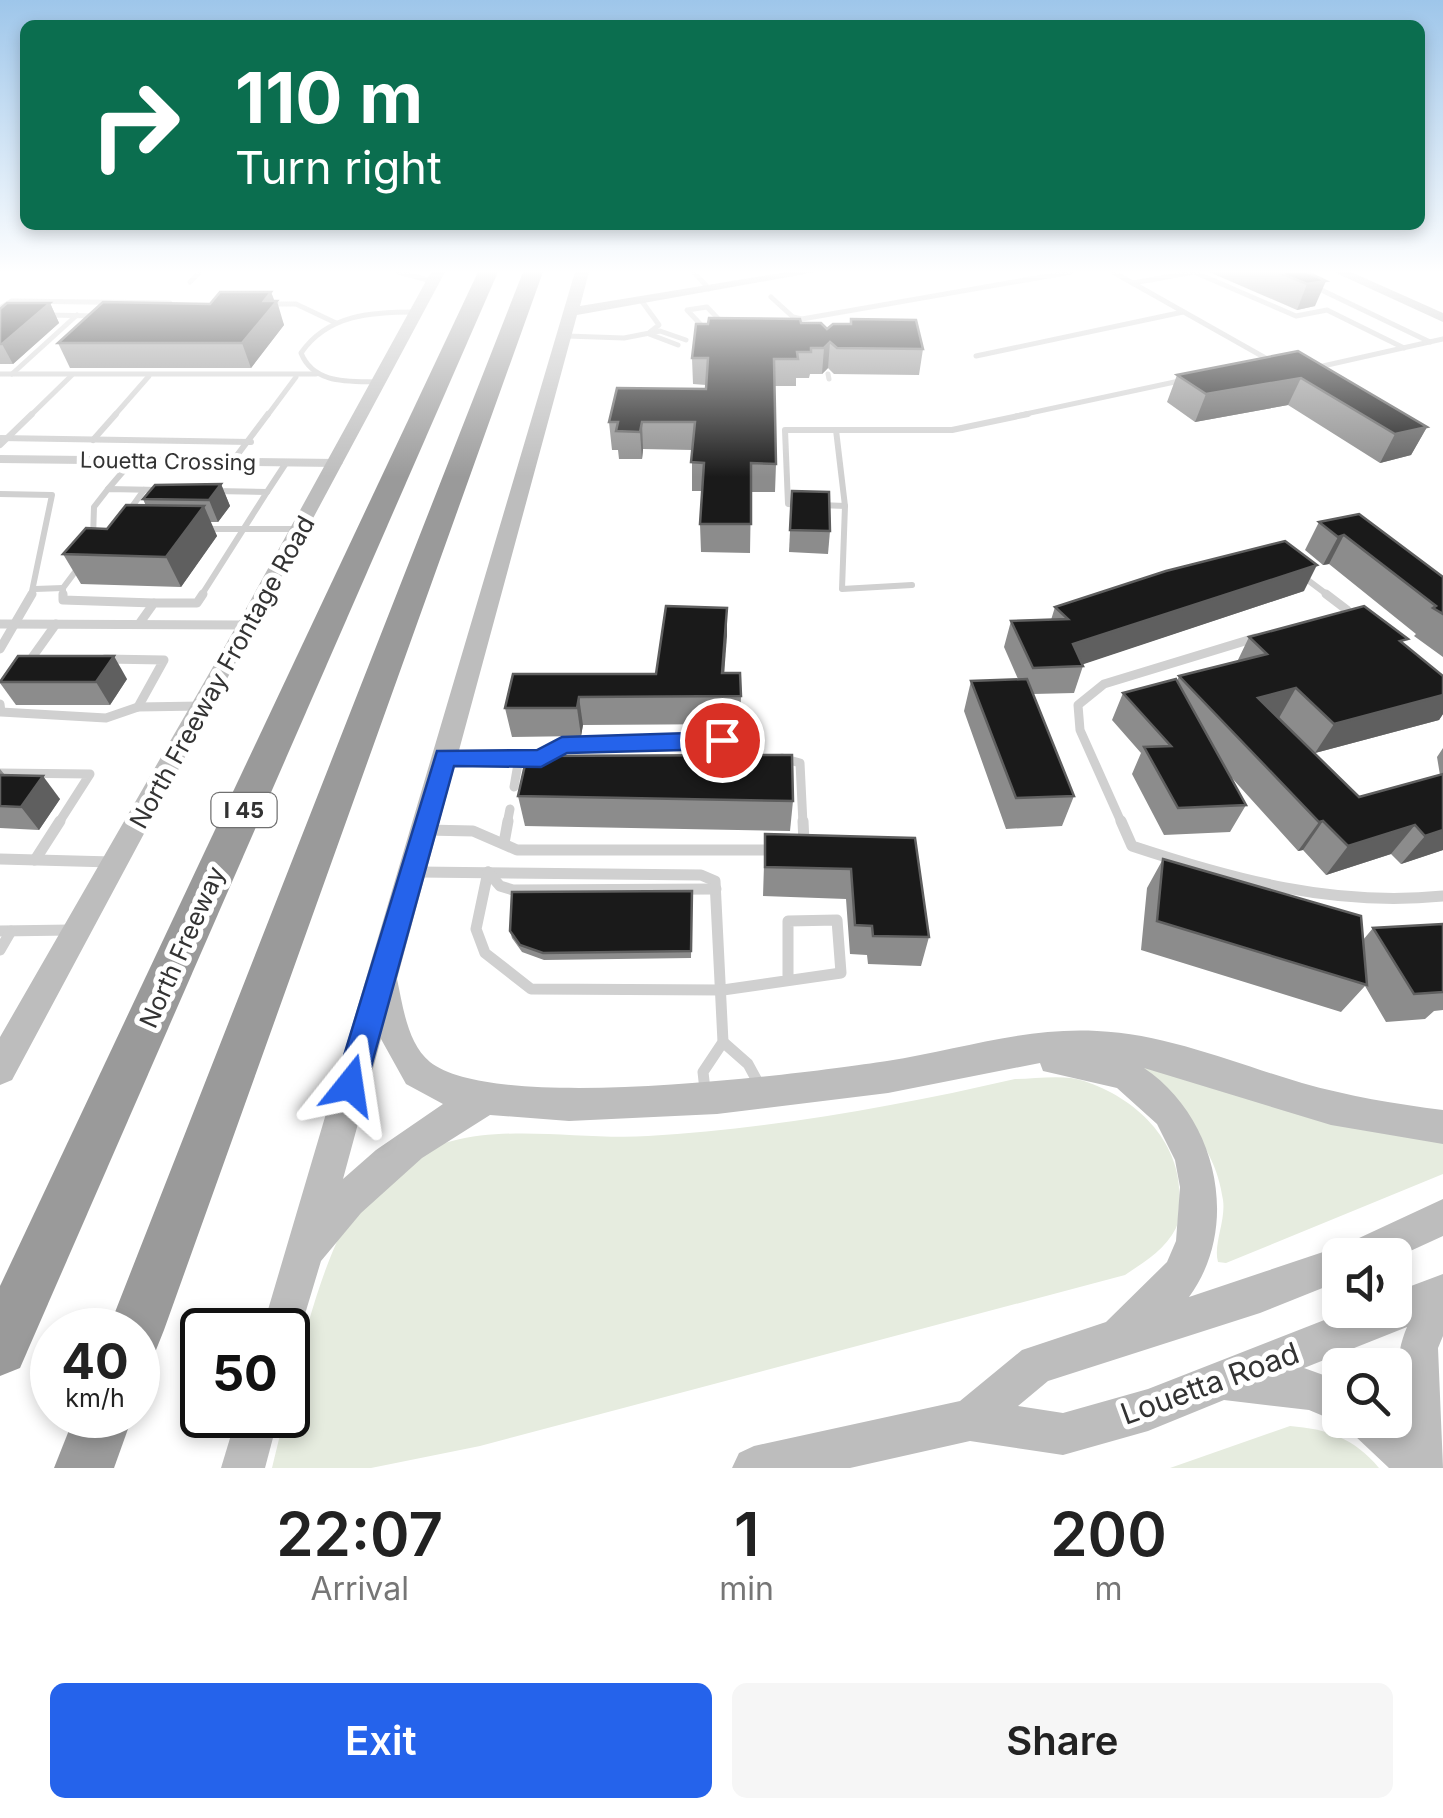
<!DOCTYPE html>
<style>
body{margin:0;font-family:Inter,sans-serif;background:#f6f6f6;color:#222;height:100vh;display:flex;flex-direction:column;font-size:38px;white-space:nowrap}
*{box-sizing:border-box;margin:0}
p{font-size:32px;color:#767676}
.icon{flex:none;width:55px;height:55px;fill:none;stroke:currentColor;stroke-width:2;stroke-linecap:round;stroke-linejoin:round}
.map{position:relative;height:1468px;overflow:hidden}
.sheet{display:flex;flex-direction:column;background:#fff;flex:1}
.sheet>*{flex:none}
.banner{position:absolute;left:20px;top:20px;width:1405px;height:210px;border-radius:15px;box-shadow:0 5px 15px #0003;background:#0b6e4f;color:#fff;overflow:hidden}
.controls{position:absolute;left:1322px;top:1238px;display:grid;gap:20px}
.controls a{display:grid;place-items:center;width:90px;height:90px;border-radius:15px;background:#fff;box-shadow:0 5px 15px #0003;font-size:50px}
.speed{position:absolute;left:30px;top:1308px;display:flex;gap:20px;font-size:50px;font-weight:700;text-align:center}
.speed>*{display:grid;place-content:center;width:130px;height:130px;border-radius:50%;background:#fff;box-shadow:0 5px 15px #0003;line-height:1}
.speed small{font-size:25px;font-weight:400}
.speed .limit{border:5px solid #111;border-radius:15px;background:#fff;color:#111}
.pin{position:absolute;display:grid;place-items:center;width:85px;height:85px;color:#fff;margin:-42px;border:5px solid #fff;border-radius:50%;box-shadow:0 2px 10px #0007}
.me{position:absolute;width:110px;margin:-55px;rotate:15deg;stroke-linejoin:round;filter:drop-shadow(0 0 8px #0008)}
.turn{display:flex;align-items:center;gap:35px;height:210px;padding:0 50px;font-size:45px}
.turn .icon{width:130px;height:130px;stroke-width:2.5}
.turn b{display:block;font-size:70px;line-height:85px}
.eta{display:flex;justify-content:space-evenly;align-items:center;height:170px;text-align:center}
.eta b{font-size:60px;font-weight:600;line-height:70px}
.action{display:flex;gap:20px;margin-top:auto;padding:20px 50px}
.action a{flex:1;height:115px;border-radius:15px;background:#2563eb;color:#fff;font-size:40px;font-weight:600;line-height:115px;text-align:center}
.action a+a{background:#f6f6f6;color:#222}
.map>svg:first-child{display:block}
.green{fill:#e6ecdf}
.lines{fill:none;stroke-linecap:round;stroke-linejoin:round}
.lane-far3{stroke:#d0d0d0;stroke-width:5}
.lane-far2{stroke:#d0d0d0;stroke-width:6}
.lane-far1{stroke:#d0d0d0;stroke-width:9}
.lane{stroke:#d0d0d0;stroke-width:11}
.street{fill:#d0d0d0;fill-rule:evenodd}
.secondary{fill:#bdbdbd;fill-rule:evenodd}
.highway{fill:#9a9a9a;fill-rule:evenodd}
.wall{fill:#8c8c8c}
.shaded-wall{fill:#5f5f5f}
.building{fill:#1a1a1a;stroke:#5f5f5f;stroke-width:2.5}
.route{fill:#2563eb;stroke:#184099;stroke-width:2.5}
.labels{text-anchor:middle;stroke-width:10;stroke-linejoin:round;paint-order:stroke}
.far-street-label{font-size:22px;fill:#333;stroke:#fff}
.shield{fill:#fff;stroke:#707070;stroke-width:2.5}
.shield-label{font-size:22px;font-weight:bold;fill:#333}
.street-label{font-size:25px;fill:#333;stroke:#fff}
.near-street-label{font-size:30px;fill:#333;stroke:#fff}
</style>
<div class="map">
<svg width="1443" height="1468" viewBox="0 0 1443 1468">
<rect width="100%" height="100%" fill="#fff"/>
<g class="green">
<path d="M1120 1058 1443 1138V1174L1226 1263 1218 1262C1213 1244 1226 1221 1223 1200 1215 1136 1165 1098 1120 1058Z"/>
<path d="M1015 1079C1036 1079 1064 1074 1084 1081 1139 1099 1185 1145 1179 1206 1178 1213 1179 1222 1176 1228 1165 1250 1144 1262 1125 1275L480 1446 371 1468H272C289 1402 317 1256 359 1204 381 1177 417 1149 452 1141 514 1125 585 1140 648 1136 773 1128 894 1107 1015 1079Z"/>
<path d="M1290 1426C1327 1429 1354 1438 1379 1468H1170Z"/>
</g>
<g class="lines">
<g class="lane-far3">
<path d="M398 272 432 281"/>
<path d="M694 272 709 289"/>
<path d="M1113 272 1269 360 1262 362"/>
<path d="M190 282 200 272"/>
<path d="M1133 283 1194 272 1296 316 1327 310 1404 348"/>
<path d="M1311 285 1430 342"/>
<path d="M771 297 793 317 802 319 1071 272"/>
<path d="M641 300 659 325 650 332"/>
<path d="M268 304H296L336 323"/>
<path d="M0 308 12 301 170 303 164 310"/>
<path d="M48 315 97 316"/>
<path d="M706 330 687 310 707 307 726 327"/>
<path d="M649 334 678 345"/>
<path d="M567 336 624 338 660 331 686 340"/>
<path d="M976 356 1183 312"/>
<path d="M1314 368 1443 339"/>
<path d="M0 374H316"/>
<path d="M12 374 77 315"/>
<path d="M828 374 829 379"/>
<path d="M379 382C350 381 314 385 301 353 328 314 372 312 416 312"/>
<path d="M30 416 72 375"/>
<path d="M114 416 149 376"/>
<path d="M267 416 296 377"/>
<path d="M1016 416 1184 380"/>
</g>
<g class="lane-far2">
<path d="M0 438 251 442"/>
<path d="M93 440 116 414"/>
<path d="M0 445 32 414"/>
<path d="M232 462 268 414"/>
<path d="M108 489 132 461"/>
<path d="M267 492 286 463"/>
<path d="M0 494 52 495 31 596"/>
<path d="M799 505 788 504 785 430H952L1028 414"/>
<path d="M820 505 845 506 836 430"/>
<path d="M845 506 842 589 912 585"/>
<path d="M126 515 144 490"/>
<path d="M204 529H298"/>
<path d="M93 538 94 507 108 489 159 490"/>
<path d="M1305 578 1329 596"/>
<path d="M35 589 63 588"/>
<path d="M63 596V588L81 564"/>
<path d="M201 596 267 492 215 491"/>
</g>
<g class="lane-far1">
<path d="M63 594V600L154 603"/>
<path d="M1326 594 1347 610"/>
<path d="M0 624 246 625"/>
<path d="M139 624 154 603H197L203 594"/>
<path d="M0 649 32 594"/>
<path d="M31 659 56 624"/>
<path d="M105 659 164 660 138 707"/>
<path d="M0 704 1 712 106 718 138 707 201 706"/>
<path d="M447 757 537 758"/>
<path d="M782 758 800 763 803 824"/>
<path d="M541 759 562 745 754 739"/>
<path d="M0 773 90 774 58 824"/>
<path d="M514 787 519 758"/>
<path d="M507 824 510 809"/>
<path d="M1122 824 1080 730 1078 705 1104 684 1255 638"/>
</g>
<g class="lane">
<path d="M803 821 804 843"/>
<path d="M1121 821 1132 846C1235 880 1334 907 1443 896"/>
<path d="M426 830 473 831 517 850H772"/>
<path d="M504 843 508 821"/>
<path d="M0 859 112 862"/>
<path d="M35 860 60 821"/>
<path d="M418 872 701 875 715 881 723 1042 703 1072 705 1090"/>
<path d="M488 872 476 929 485 953 531 989 723 990 841 973 837 920 788 921V980"/>
<path d="M488 872 500 886 513 890 716 889"/>
<path d="M0 931 71 930"/>
<path d="M0 950 11 931"/>
<path d="M723 1042 748 1064 761 1088"/>
</g>
<path class="street" d="M0 455 337 459 343 463 337 467 0 463Z"/>
<g class="secondary">
<path d="M431 272H445L12 1080 0 1085V1037L237 625Z"/>
<path d="M575 272H589L580 306 787 272H816L577 315 397 979C403 1006 407 1043 430 1062 495 1114 800 1074 887 1061 958 1050 1024 1027 1097 1031 1167 1034 1234 1063 1302 1083 1348 1096 1395 1104 1443 1110V1144L1331 1125 1144 1068C1216 1116 1242 1225 1189 1297L1344 1245 1443 1199V1236L1395 1258 1340 1255V1281L1260 1313 1048 1381 1018 1406 1063 1413 1148 1389 1350 1310H1395V1292L1443 1274V1336L1438 1348 1443 1468H1389L1354 1435 1348 1420H1395V1416L1404 1424C1398 1390 1393 1359 1407 1327L1304 1368 1340 1381V1420H1347L1340 1423 1309 1410 1224 1400 1148 1431 1063 1455 970 1441 850 1468H732L739 1453 754 1446 960 1401 1022 1350 1106 1322 1167 1262 1176 1241 1180 1187 1175 1160 1157 1124 1117 1088 1043 1071 1040 1063 888 1093 717 1114 569 1121 490 1115 422 1158 361 1213 321 1261 296 1344 288 1348V1330H262ZM381 1039 406 1084 443 1104 376 1150 343 1179Z"/>
<path d="M1334 272H1351L1443 313V322Z"/>
<path d="M237 1415H279L265 1468H221Z"/>
</g>
<g class="highway">
<path d="M478 272H498L20 1368 0 1376V1286Z"/>
<path d="M523 272H543L164 1330 156 1350 138 1357V1330H108Z"/>
<path d="M75 1415H133L114 1468H54Z"/>
</g>
</g>
<g class="wall">
<path d="M1209 272H1307L1315 306 1297 310Z"/>
<path d="M271 292 284 325 251 368H70L58 343 210 304Z"/>
<path d="M50 303 59 323 13 364H0V309Z"/>
<path d="M851 319 923 349 919 375 834 374 828 368 822 374H810L809 378H796V386H774L776 464 775 492H751L750 553 701 552 700 524 702 491H692V450L643 449 642 459H619L618 450H612L609 422 706 389V385L693 384 692 358 801 323 827 329 850 324Z"/>
<path d="M1298 351 1427 427 1411 455 1380 463 1288 405 1195 422 1167 402 1177 375Z"/>
<path d="M221 484 230 506 218 522H210L217 536 181 587 81 584 63 554 146 506 143 499Z"/>
<path d="M792 491 830 531 828 554 789 552Z"/>
<path d="M1319 522 1443 577V657L1414 636 1416 634 1329 564 1323 565 1305 550Z"/>
<path d="M1304 591 1082 664 1083 666 1074 693 1033 694 1074 796 1062 826 1006 829 964 711 971 681 1018 679 1004 647 1011 621 1051 620 1055 607Z"/>
<path d="M727 608 724 673 741 696 740 724 583 725 581 736 512 737 505 708 656 674Z"/>
<path d="M1249 637 1405 645 1443 676V714L1439 720 1315 753 1359 797 1440 775 1437 757 1443 748V850L1401 864 1391 854 1326 875 1303 850 1298 851 1231 777 1246 805 1230 832 1164 835 1132 774 1141 753 1112 720 1123 693 1177 681 1179 676 1237 662Z"/>
<path d="M127 679 110 705H16L0 683V680Z"/>
<path d="M0 769 5 775 60 799 39 830 0 828Z"/>
<path d="M518 796 793 801 790 831 525 826Z"/>
<path d="M765 834 915 838 929 937 921 966 868 964 867 955 850 954 846 899 763 896Z"/>
<path d="M1163 859 1363 940 1373 928 1443 924V1010L1434 1011 1425 1019 1386 1022 1365 986 1341 1012 1141 950 1147 888Z"/>
<path d="M692 891 691 958 544 960 522 952 512 938 510 931Z"/>
</g>
<g class="shaded-wall">
<path d="M1326 281 1315 306 1297 310 1307 284Z"/>
<path d="M271 292 275 303 277 301 284 325 251 368 242 343 264 301Z"/>
<path d="M50 303 59 323 13 364 2 344Z"/>
<path d="M830 342 828 368 822 374 824 348Z"/>
<path d="M1301 378 1288 405 1195 422 1206 394Z"/>
<path d="M642 422 643 449 642 459 640 432Z"/>
<path d="M1427 427 1411 455 1380 463 1395 434Z"/>
<path d="M221 484 230 506 218 522 209 500Z"/>
<path d="M204 506 217 536 181 587 166 557Z"/>
<path d="M1344 535 1329 564 1323 565 1338 537Z"/>
<path d="M1317 565 1304 591 1075 667 1073 644Z"/>
<path d="M727 608V636L722 702V673Z"/>
<path d="M114 656 127 679 110 705 96 682Z"/>
<path d="M1296 688 1279 718 1258 698Z"/>
<path d="M1443 695V714L1439 720 1315 753 1334 724Z"/>
<path d="M579 697 583 725 581 736 577 708Z"/>
<path d="M43 776 60 799 39 830 21 807Z"/>
<path d="M1323 821 1303 850 1298 851 1319 822Z"/>
<path d="M1415 825 1391 854 1326 875 1348 846Z"/>
<path d="M1443 830V850L1401 864 1425 836Z"/>
</g>
<g class="building">
<path d="M1277 272H1307L1326 281 1307 284Z"/>
<path d="M220 292H271L264 301H277L242 343H58L103 302 210 304Z"/>
<path d="M7 303H50L2 344H0V309Z"/>
<path d="M709 318 800 319 801 323H821L827 329 833 324H851V319L916 320 923 349 837 348 830 342 824 348H811V352H797L798 359H774L776 464 751 463V524H700L704 463 691 462 695 422H642L640 432 616 431 618 422H609L617 388 706 389 708 358H692L696 324H708Z"/>
<path d="M1298 351 1427 427 1395 434 1301 378 1206 394 1177 375Z"/>
<path d="M221 484 209 500 143 499 155 485Z"/>
<path d="M792 491 829 492 830 531 790 530Z"/>
<path d="M126 505 204 506 166 557 63 554 86 528 107 529Z"/>
<path d="M1359 514 1443 577V614L1433 608 1436 606 1344 535 1338 537 1319 522Z"/>
<path d="M1285 541 1317 565 1073 644 1083 666 1033 668 1011 621 1068 619 1055 607 1166 571Z"/>
<path d="M666 606 727 608 722 673H740L741 696 579 697 577 708H505L513 674H656Z"/>
<path d="M1364 606 1408 639 1400 641 1443 676V695L1334 724 1296 688 1258 698 1359 797 1443 774V830L1425 836 1415 825 1348 846 1323 821 1319 822 1179 676 1267 654 1249 637Z"/>
<path d="M18 656H114L96 682H0Z"/>
<path d="M1027 679 1074 796 1016 798 971 681Z"/>
<path d="M1176 679 1246 805 1178 808 1144 747 1171 746 1123 693Z"/>
<path d="M792 755 793 801 518 796 527 756Z"/>
<path d="M0 775 43 776 21 807 0 806Z"/>
<path d="M765 834 915 838 929 937 873 936 872 926 855 925 851 869 765 867Z"/>
<path d="M1163 859 1361 916 1367 985 1157 921Z"/>
<path d="M692 891 691 951 543 953 520 945 510 931 512 892Z"/>
<path d="M1443 924V992L1414 994 1373 928Z"/>
</g>
<linearGradient id="sky" x2="0" y2="1"><stop stop-color="#9ec6ea"/><stop offset="0.57" stop-color="#fff"/><stop offset="1" stop-color="#fff" stop-opacity="0"/></linearGradient>
<rect width="1443" height="477" fill="url(#sky)"/>
<path class="route" d="M722 732 733 740 722 749 567 753 541 767 454 766 366 1085 361 1095 350 1100 339 1095 335 1085 437 751 537 750 562 737Z"/>
<g class="labels">
<g class="far-street-label">
<text transform="translate(168 461) rotate(1)" y="8">Louetta Crossing</text>
</g>
<rect class="shield" x="211.5" y="793" width="65" height="34" rx="8"/>
<g class="shield-label">
<text x="244" y="818">I 45</text>
</g>
<g class="street-label">
<text transform="translate(222 672) rotate(-61)" y="9">North Freeway Frontage Road</text>
<text transform="translate(182 947) rotate(-66)" y="9">North Freeway</text>
</g>
<g class="near-street-label">
<text transform="translate(1210 1384) rotate(-20)" y="10">Louetta Road</text>
</g>
</g>
</svg>
<div class="controls">
<a><svg class="icon" aria-label="sound" viewBox="0 0 24 24"><path d="M4 9h4l5-4v14l-5-4H4zM17 9q2 3 0 6"/></svg></a>
<a><svg class="icon" aria-label="search" viewBox="0 0 24 24"><circle cx="10" cy="10" r="6"/><path d="M15 15l6 6"/></svg></a>
</div>
<div class="speed"><div>40<small>km/h</small></div><div class="limit">50</div></div>
<div class="pin" style="left:722px;top:740px;background:#d93025"><svg class="icon" aria-label="arrive" viewBox="0 0 24 24"><path d="M6 21V4h12l-3 4 3 4H6"/></svg></div>
<svg class="me" style="left:350px;top:1085px" viewBox="-20 -20 40 40"><path d="M0-17L14 15 0 8-14 15z" fill="#2563eb" stroke="#fff" stroke-width="4"/></svg>
<div class="banner">
<div class="turn"><svg class="icon" aria-label="right" viewBox="0 0 24 24"><path d="M7 20v-9h11M14 6l5 5-5 5"/></svg><div><b>110 m</b>Turn right</div></div>
</div>
</div>
<section class="sheet">
<div class="eta">
<div><b>22:07</b><p>Arrival</p></div>
<div><b>1</b><p>min</p></div>
<div><b>200</b><p>m</p></div>
</div>
<div class="action"><a>Exit</a><a>Share</a></div>
</section>
